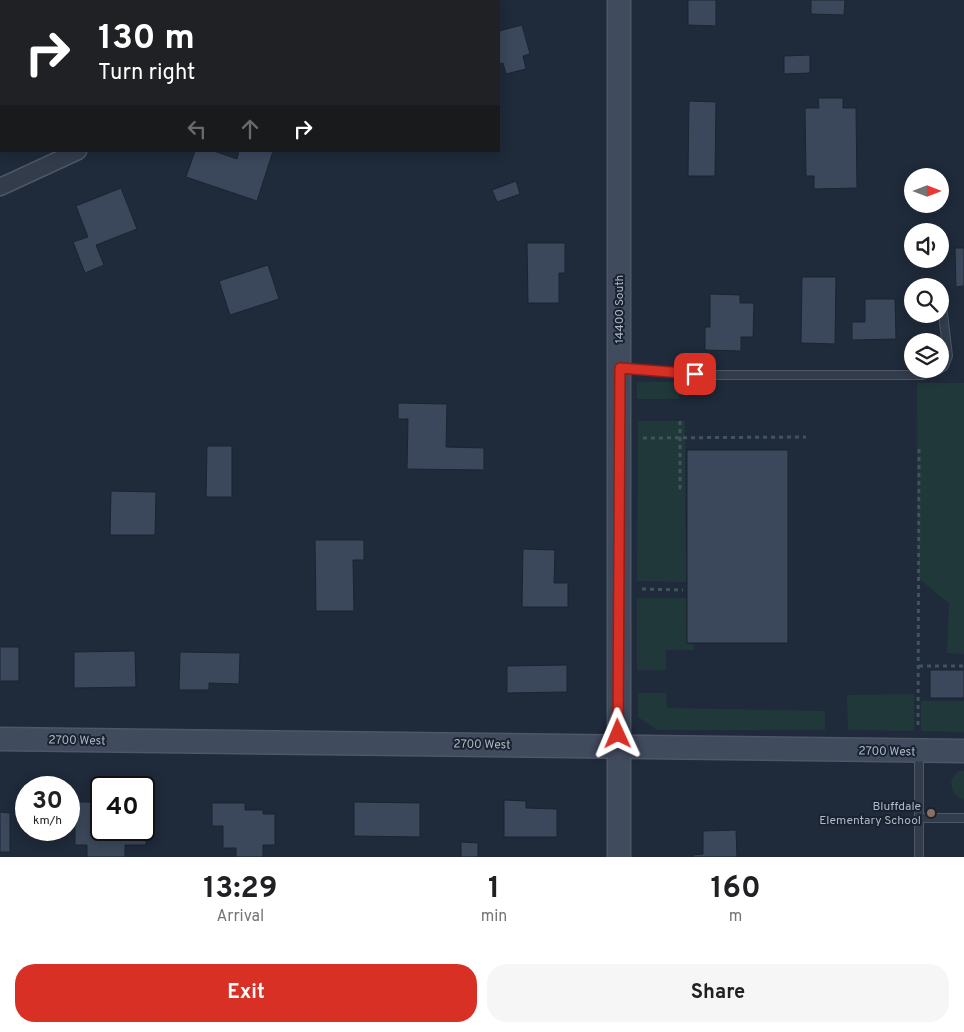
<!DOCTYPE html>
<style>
body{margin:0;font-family:Overpass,sans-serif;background:#f6f6f6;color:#202124;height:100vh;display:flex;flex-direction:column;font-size:19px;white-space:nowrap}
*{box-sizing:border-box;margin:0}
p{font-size:16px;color:#757577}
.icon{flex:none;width:28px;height:28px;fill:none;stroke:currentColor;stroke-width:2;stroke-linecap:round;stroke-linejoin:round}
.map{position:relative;height:857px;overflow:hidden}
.sheet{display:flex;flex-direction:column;background:#fff;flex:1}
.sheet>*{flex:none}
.banner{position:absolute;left:0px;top:0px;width:500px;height:152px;box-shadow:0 2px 12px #0003;background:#202124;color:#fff;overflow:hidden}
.needle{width:32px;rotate:90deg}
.tools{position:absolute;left:904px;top:168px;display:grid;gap:10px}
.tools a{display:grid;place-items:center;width:45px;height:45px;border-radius:50%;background:#fff;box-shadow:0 2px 12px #0003;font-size:25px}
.speed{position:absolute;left:15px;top:776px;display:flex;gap:10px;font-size:25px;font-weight:700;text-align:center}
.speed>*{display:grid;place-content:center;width:65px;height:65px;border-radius:50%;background:#fff;box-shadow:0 2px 12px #0003;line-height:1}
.speed small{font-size:12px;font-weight:400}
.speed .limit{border:2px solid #111;border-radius:8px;background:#fff;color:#111}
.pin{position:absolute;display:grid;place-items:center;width:42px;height:42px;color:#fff;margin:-21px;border-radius:10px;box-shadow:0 2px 8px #0006}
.me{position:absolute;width:55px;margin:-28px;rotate:359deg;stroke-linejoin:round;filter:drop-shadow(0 0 4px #0008)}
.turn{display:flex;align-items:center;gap:18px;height:105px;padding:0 15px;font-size:22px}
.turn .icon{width:65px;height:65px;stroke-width:2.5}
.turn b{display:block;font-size:35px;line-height:42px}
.lanes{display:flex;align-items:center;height:48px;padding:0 15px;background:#0003;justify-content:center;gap:25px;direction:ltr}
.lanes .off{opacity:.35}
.eta{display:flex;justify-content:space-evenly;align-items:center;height:85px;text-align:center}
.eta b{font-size:30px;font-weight:700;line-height:35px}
.action{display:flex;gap:10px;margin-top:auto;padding:10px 15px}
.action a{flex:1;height:58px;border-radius:20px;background:#d93025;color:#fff;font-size:20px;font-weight:700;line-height:58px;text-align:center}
.action a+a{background:#f6f6f6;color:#202124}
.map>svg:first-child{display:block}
.green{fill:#21383b}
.building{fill:#3b485b;stroke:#1b2431}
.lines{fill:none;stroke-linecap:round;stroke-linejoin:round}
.lane-casing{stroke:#4e5765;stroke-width:10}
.street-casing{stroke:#4e5765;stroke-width:19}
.secondary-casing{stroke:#4e5765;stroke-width:25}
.path{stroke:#3f5559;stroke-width:3;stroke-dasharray:4 4;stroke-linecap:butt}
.lane{stroke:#333c4b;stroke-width:8}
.street{stroke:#333c4b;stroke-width:16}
.secondary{stroke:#414b5e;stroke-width:22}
.route-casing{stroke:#8d1f18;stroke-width:12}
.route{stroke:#d93025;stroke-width:9}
.education-dot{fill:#8d6e63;stroke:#19222f;stroke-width:2}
.labels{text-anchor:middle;stroke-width:4;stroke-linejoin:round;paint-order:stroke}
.street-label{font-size:12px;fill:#aeb7c7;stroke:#19222f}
.poi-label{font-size:12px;fill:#aeb7c7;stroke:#19222f;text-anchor:end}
</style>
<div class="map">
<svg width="964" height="857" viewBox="0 0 964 857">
<rect width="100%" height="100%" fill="#1f2a3a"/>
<g class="green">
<rect x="637" y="382" width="42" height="17"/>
<path d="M917 383H964V654L947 653 949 603 918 578Z"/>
<path d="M638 421H685L686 582 637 581Z"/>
<path d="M637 598H686L687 644H694V650H666V670H637Z"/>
<path d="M638 693H666L667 708 825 711V730H657L638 717Z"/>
<path d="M914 694V731L848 730 847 695Z"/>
<path d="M921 701H964V732L921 731Z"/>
<path d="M958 771H964V800C953 796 952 791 951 780Z"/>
</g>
<g class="building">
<path d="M688 0H716V26L688 25Z"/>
<path d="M811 0H845L844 15 811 14Z"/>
<path d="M522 25 530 54 523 56 526 69 506 74 503 63 499 64V31Z"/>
<path d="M810 55V73L784 74V56Z"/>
<path d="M818 98H843V108H856L857 188 814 189V176H806L805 108H819Z"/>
<path d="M689 101 716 102 715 176H688Z"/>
<path d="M195 151H214L237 159 239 151H273L257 201 186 177Z"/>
<path d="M516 181 520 194 497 202 492 190Z"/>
<path d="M121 188 137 229 96 245 104 265 85 273 73 242 88 237 76 206Z"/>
<path d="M527 243H565V273H559V303H528Z"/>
<path d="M955 248H964V286L956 287Z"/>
<path d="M268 265 279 299 230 315 219 281Z"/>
<path d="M802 277H836L835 344 801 343Z"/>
<path d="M710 294 740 295V303H754L753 337H741V351L705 350V327H710Z"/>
<path d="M865 299H895L896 339 852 340V322H865Z"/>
<path d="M398 403 447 404 446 447 484 448V470L407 469 408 419H398Z"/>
<path d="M207 446H232V497H206Z"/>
<rect x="687" y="450" width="101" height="193"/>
<path d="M111 491 156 492 155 535H110Z"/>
<path d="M315 540H364V560H353L354 611H316Z"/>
<path d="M523 549 555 550 554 583H568V607H522Z"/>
<rect x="0" y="647" width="19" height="34"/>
<path d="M135 651 136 687 74 688V652Z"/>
<path d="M180 652 240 653 239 684 209 683V690H179Z"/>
<path d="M567 665V692L507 693V666Z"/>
<rect x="930" y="670" width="34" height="28"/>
<path d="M504 800 526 801V808L557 809V837H504Z"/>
<path d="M75 802H101V830H144V809H146V845H125V857H87V845H75Z"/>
<path d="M354 802 420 803V837L354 836Z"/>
<path d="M212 803H245V810H263V814H275V845H263V857H236V848H223V826H212Z"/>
<path d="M0 812 10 813V852H0Z"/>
<path d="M736 830 737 857H693V855L703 854V831Z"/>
<path d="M461 842 478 843V857H461Z"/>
</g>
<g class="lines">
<g class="lane-casing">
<g id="lane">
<path d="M622 368 713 375H922L939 369"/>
<path d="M940 368 944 366 948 356 941 297"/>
<path d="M919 753V857"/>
<path d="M920 818H964"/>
</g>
</g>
<g class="street-casing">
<g id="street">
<path d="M408 1 411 0"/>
<path d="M0 187 78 151"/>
</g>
</g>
<g class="secondary-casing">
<g id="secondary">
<path d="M619 0V857"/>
<path d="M0 739 964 751"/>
</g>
</g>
<g class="path">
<path d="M680 421V488H685"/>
<path d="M643 438 806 437"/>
<path d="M642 589 683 590"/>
<path d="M919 666H964"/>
<path d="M918 725 919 445"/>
</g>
<use href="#lane" class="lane"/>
<use href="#street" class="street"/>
<use href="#secondary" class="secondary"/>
</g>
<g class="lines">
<g class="route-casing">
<path id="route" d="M618 734 620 368 695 374"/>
</g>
<use href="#route" class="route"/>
</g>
<circle class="education-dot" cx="931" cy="813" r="5"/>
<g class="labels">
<g class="street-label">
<text transform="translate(619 309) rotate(-90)" y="4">14400 South</text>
<text transform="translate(77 740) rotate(1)" y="4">2700 West</text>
<text transform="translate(482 744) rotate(1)" y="4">2700 West</text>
<text transform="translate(887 751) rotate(1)" y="4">2700 West</text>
</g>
<g class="poi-label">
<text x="921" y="810">Bluffdale<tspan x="921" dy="14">Elementary School</tspan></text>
</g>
</g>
</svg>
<div class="tools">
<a><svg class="needle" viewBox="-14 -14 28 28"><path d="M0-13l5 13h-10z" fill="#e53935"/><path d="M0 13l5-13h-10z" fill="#757577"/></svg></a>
<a><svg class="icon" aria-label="sound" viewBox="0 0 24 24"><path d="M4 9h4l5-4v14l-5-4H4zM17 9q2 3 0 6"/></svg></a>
<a><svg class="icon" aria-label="search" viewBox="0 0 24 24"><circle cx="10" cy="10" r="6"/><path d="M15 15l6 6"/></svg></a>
<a><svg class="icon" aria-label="layers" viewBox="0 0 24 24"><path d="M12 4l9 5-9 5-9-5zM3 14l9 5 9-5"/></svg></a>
</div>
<div class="speed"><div>30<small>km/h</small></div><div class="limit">40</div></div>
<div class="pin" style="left:695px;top:374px;background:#d93025"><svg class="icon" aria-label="arrive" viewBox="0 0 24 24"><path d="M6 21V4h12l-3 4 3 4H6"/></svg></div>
<svg class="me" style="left:618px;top:734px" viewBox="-20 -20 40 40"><path d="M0-17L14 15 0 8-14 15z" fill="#d93025" stroke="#fff" stroke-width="4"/></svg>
<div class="banner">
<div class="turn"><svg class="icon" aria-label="right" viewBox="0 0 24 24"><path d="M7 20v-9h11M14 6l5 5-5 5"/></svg><div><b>130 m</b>Turn right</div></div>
<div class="lanes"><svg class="icon off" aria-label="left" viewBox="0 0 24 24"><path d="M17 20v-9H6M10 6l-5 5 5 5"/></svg><svg class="icon off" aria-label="ahead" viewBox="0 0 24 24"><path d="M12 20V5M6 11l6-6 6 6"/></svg><svg class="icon" aria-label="right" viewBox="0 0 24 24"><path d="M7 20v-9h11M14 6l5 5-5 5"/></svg></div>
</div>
</div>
<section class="sheet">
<div class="eta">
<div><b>13:29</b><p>Arrival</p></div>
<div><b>1</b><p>min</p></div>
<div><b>160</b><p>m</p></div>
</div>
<div class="action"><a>Exit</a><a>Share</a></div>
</section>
